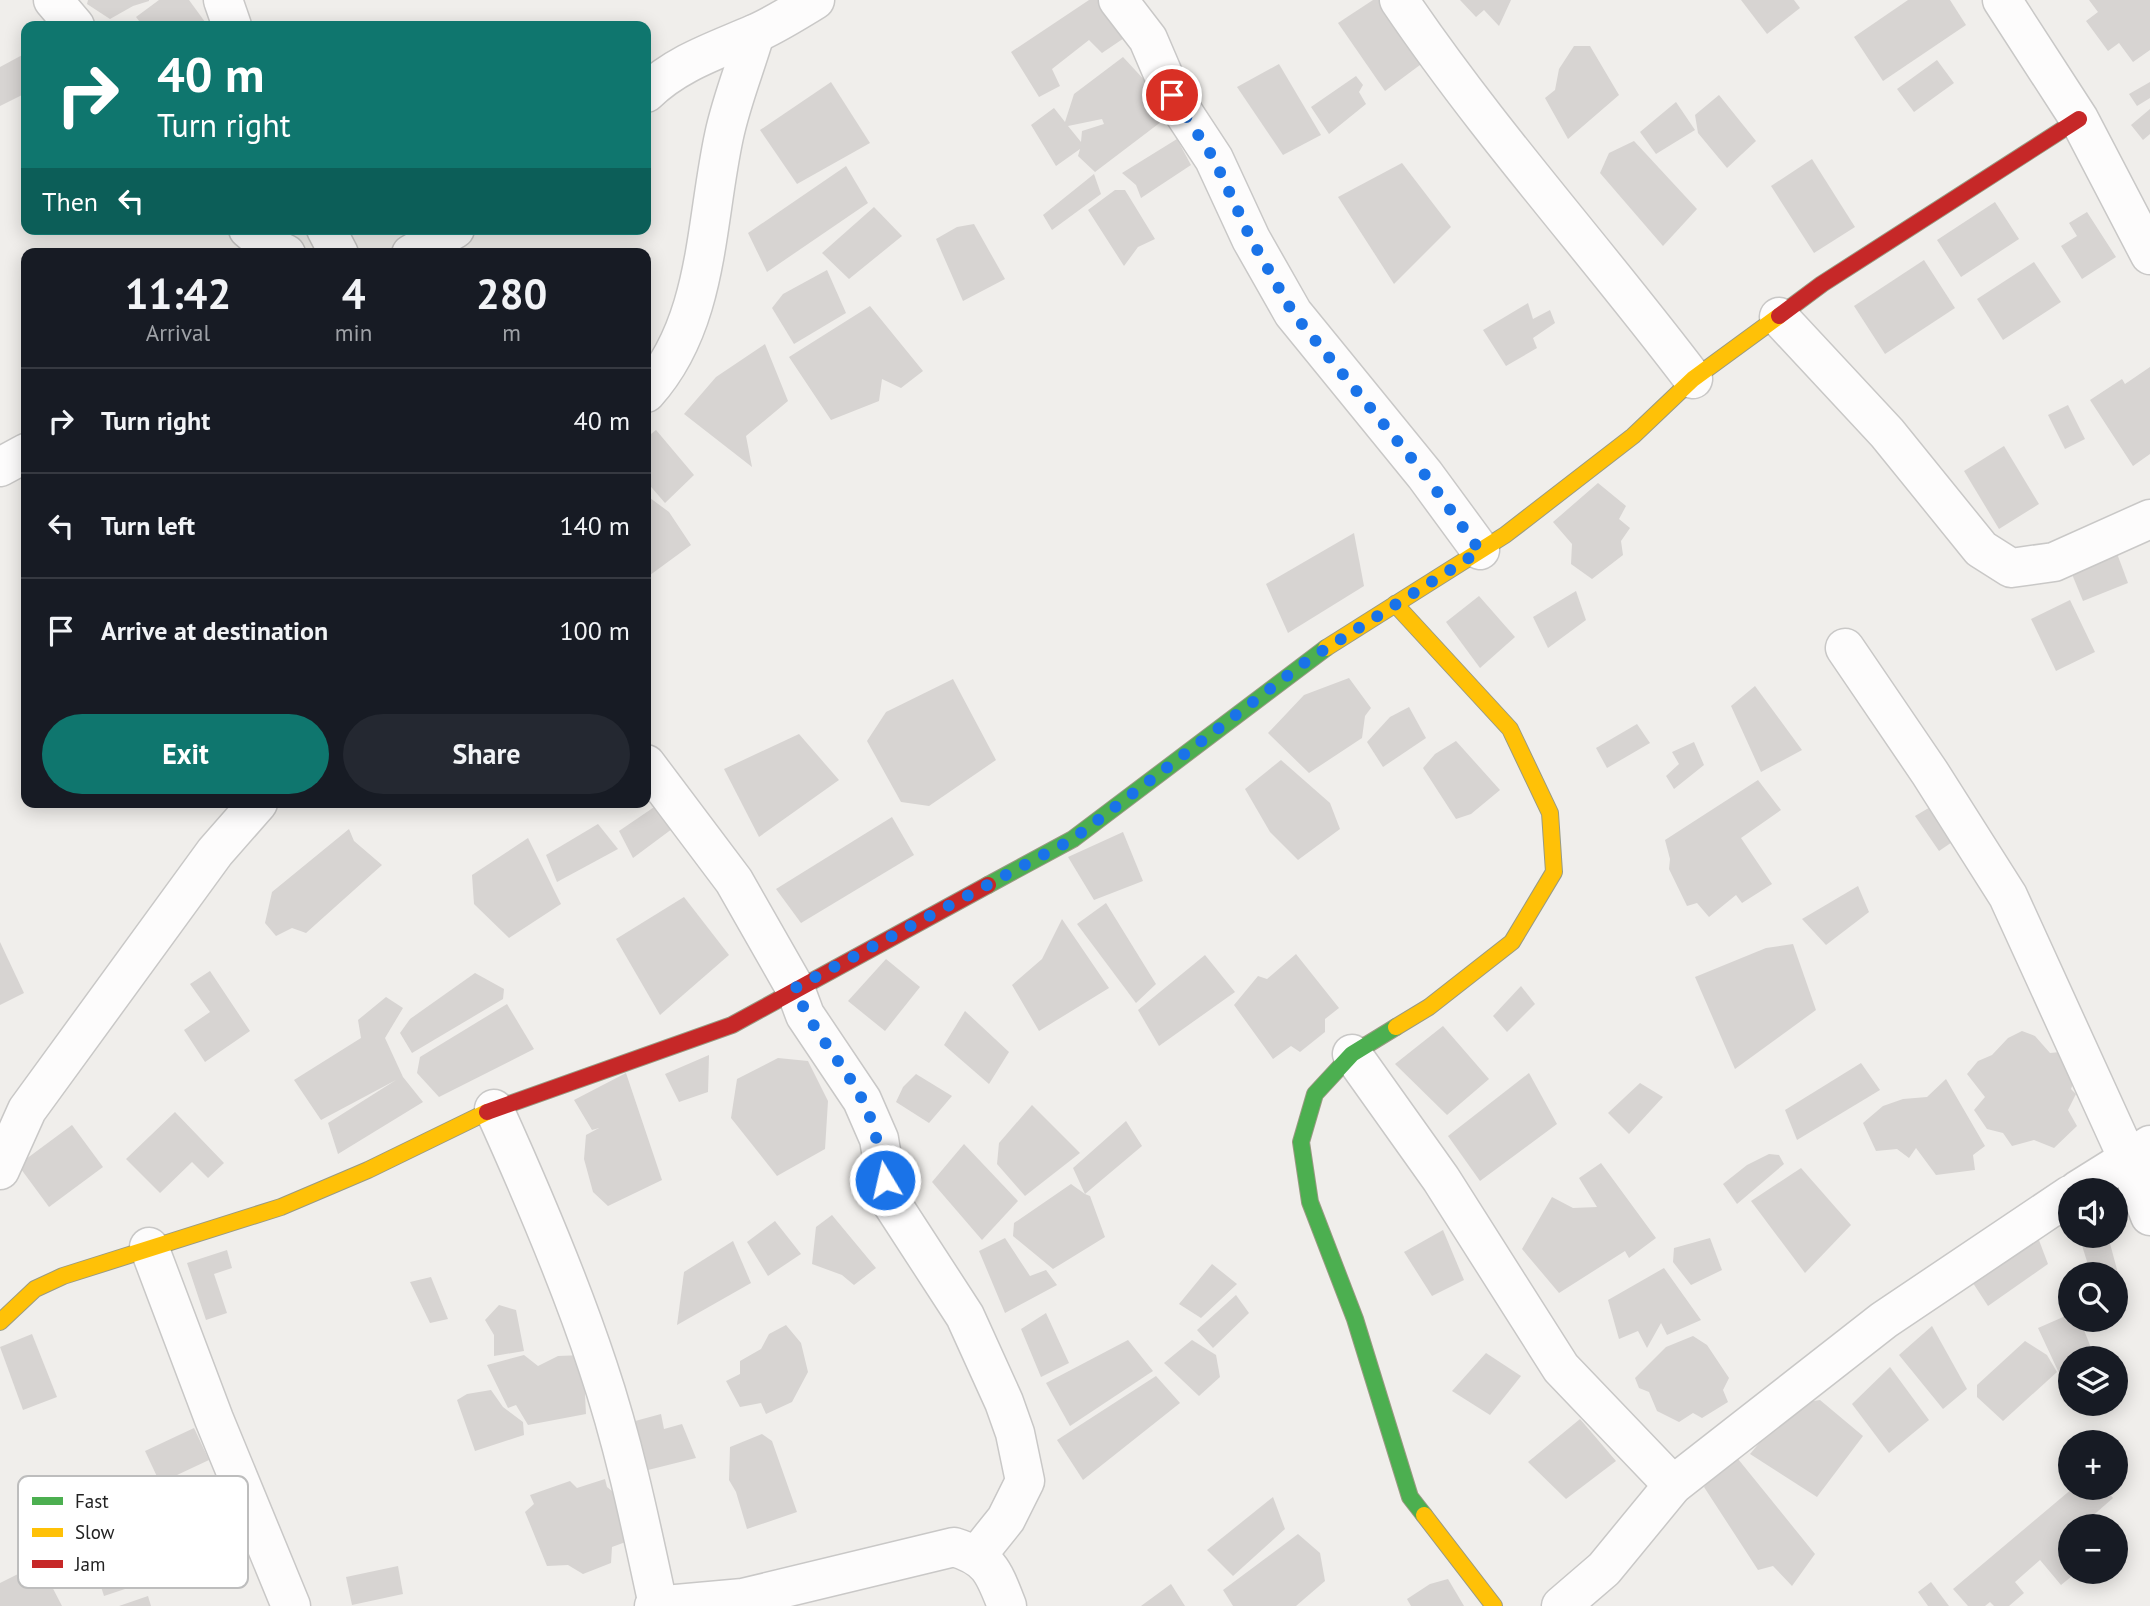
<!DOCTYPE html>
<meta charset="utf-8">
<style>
body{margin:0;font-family:"PT Sans",sans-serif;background:#242831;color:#f1f3f6;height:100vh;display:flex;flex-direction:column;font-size:26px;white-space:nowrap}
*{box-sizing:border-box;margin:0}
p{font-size:23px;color:#9ea1a6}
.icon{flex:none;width:38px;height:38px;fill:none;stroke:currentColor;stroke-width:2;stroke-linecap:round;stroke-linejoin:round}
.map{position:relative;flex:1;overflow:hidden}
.details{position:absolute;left:21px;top:248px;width:630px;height:560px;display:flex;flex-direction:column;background:#171b24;border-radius:14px;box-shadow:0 4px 18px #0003}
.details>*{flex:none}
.guide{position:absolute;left:21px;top:21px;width:630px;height:214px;border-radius:14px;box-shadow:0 4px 18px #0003;background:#0f766e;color:#fff;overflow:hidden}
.fabs{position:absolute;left:2058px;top:1178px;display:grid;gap:14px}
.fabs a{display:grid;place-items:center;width:70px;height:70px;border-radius:50%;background:#171b24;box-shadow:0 4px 18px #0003;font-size:35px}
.pin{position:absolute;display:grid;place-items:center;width:60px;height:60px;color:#fff;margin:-30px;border:4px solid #fff;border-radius:50%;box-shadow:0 2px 7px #0007}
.me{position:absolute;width:77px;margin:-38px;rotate:351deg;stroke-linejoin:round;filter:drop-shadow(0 0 5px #0008)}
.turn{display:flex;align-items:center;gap:24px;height:147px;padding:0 21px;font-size:32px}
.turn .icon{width:91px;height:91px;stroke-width:2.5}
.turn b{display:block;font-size:49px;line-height:60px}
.then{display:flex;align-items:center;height:66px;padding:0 21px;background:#0003;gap:14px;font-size:26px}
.eta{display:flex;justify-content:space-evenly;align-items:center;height:119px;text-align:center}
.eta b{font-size:42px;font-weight:800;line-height:49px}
.action{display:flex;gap:14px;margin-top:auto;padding:14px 21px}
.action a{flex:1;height:80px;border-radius:42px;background:#0f766e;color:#fff;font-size:28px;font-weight:800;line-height:80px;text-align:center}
.action a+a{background:#242831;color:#f1f3f6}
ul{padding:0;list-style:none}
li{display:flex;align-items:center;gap:21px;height:105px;padding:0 21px;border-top:2px solid #363941}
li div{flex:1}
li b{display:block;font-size:26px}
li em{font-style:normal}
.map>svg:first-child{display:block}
.building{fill:#d7d4d2;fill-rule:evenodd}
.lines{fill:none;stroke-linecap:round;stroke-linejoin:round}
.street-casing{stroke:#c9c8c7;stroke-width:41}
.fast-casing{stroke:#999a82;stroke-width:18}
.slow-casing{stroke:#999a82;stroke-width:18}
.jam-casing{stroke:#999a82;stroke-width:18}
.street{stroke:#fdfcfc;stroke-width:38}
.fast{stroke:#4caf50;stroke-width:16}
.slow{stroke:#ffc107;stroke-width:16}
.jam{stroke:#c62828;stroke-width:16}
.route{stroke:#1a73e8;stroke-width:12;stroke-dasharray:0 21.6}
.key{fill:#fff;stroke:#bdbdbd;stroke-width:2}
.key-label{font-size:19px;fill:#222}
</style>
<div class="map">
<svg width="2150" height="1606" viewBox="0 0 2150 1606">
<rect width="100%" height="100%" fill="#f0eeeb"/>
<g class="building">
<path d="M88 0H149V1L133 6 110 19 87 4Z"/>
<path d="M159 0H189L208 26H143L136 17Z"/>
<path d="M1089 0H1104L1133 32 1102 53 1089 40 1052 69 1060 86 1039 97 1011 52Z"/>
<path d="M1373 0H1397L1428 59 1385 91 1338 23Z"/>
<path d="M1460 0H1511L1499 26 1484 10 1476 17Z"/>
<path d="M1741 0H1794L1800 8 1767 34Z"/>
<path d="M1908 0H1950L1966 25 1883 81 1854 37Z"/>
<path d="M2089 0H2150V50L2133 62 2119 43 2108 51 2086 21 2098 12Z"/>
<path d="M1574 46H1590L1619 95 1568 139 1545 98 1555 90 1559 69Z"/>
<path d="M26 53V93L0 106V67Z"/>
<path d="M1123 57 1174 112 1095 172 1078 156 1080 149 1056 166 1031 125 1054 108 1065 122 1074 94ZM1102 119 1104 124 1082 131 1081 142 1068 126Z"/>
<path d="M1937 60 1954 83 1914 112 1897 89Z"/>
<path d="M1279 64 1321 135 1283 155 1237 87Z"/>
<path d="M1356 76 1363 85 1359 92 1366 104 1329 134 1311 107Z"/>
<path d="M831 82 870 143 797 184 760 130Z"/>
<path d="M2150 82V98L2137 106 2129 94Z"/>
<path d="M1719 95 1756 141 1727 168 1698 133 1695 115Z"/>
<path d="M1676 102 1695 130 1656 154 1640 132Z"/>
<path d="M2150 109V134L2143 140 2131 125Z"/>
<path d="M1177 139 1191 165 1141 198 1136 185 1122 173Z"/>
<path d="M1634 141 1697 209 1663 246 1600 173 1609 153Z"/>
<path d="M1812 159 1855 227 1814 253 1771 186Z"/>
<path d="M1402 163 1451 227 1394 284 1338 197Z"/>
<path d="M846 166 868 203 767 272 748 233Z"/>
<path d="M1094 174 1101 194 1052 230 1043 215Z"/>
<path d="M1115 190H1125L1155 239 1138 247 1124 266 1088 210Z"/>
<path d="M1995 202 2019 239 1961 277 1937 240Z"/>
<path d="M874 207 902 236 849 279 822 253Z"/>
<path d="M2087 212 2116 257 2082 279 2061 246 2077 236 2069 223Z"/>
<path d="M974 224 1005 279 963 301 936 239 957 227Z"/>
<path d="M1924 260 1955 308 1885 354 1854 306Z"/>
<path d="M2034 262 2061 302 2003 340 1977 299Z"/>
<path d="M827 270 846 313 794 344 772 308 783 294Z"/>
<path d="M1528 303 1533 319 1550 310 1555 323 1533 338 1537 348 1506 366 1483 330Z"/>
<path d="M870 306 923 371 901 388 882 379 879 401 831 420 789 357Z"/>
<path d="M765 344 788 401 746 436 752 467 684 414 716 377Z"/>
<path d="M2150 367V454L2133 466 2090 400 2122 379 2125 384Z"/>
<path d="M2068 405 2085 439 2065 449 2048 415Z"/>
<path d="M656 430 694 475 665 503 646 481V438Z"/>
<path d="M2004 446 2039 504 1999 529 1964 471Z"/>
<path d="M1598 483 1626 506 1619 519 1630 528 1621 541 1623 555 1592 579 1571 564 1572 544 1553 522Z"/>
<path d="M646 495 669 512 691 545 646 578Z"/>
<path d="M1354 533 1364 586 1288 633 1266 584Z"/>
<path d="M2115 548 2128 583 2083 601 2069 567Z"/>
<path d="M1576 591 1586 620 1548 648 1533 617Z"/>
<path d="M1479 596 1515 637 1480 668 1446 622Z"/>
<path d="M2070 600 2095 652 2056 671 2031 619Z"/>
<path d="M1349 678 1371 708 1365 716 1362 738 1309 773 1268 733 1304 695Z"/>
<path d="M953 679 996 760 929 806 901 802 867 741 886 712Z"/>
<path d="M1755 686 1802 750 1761 772 1731 706Z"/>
<path d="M1409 707 1426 738 1383 767 1367 742 1390 717Z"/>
<path d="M1637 724 1650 743 1607 768 1596 748Z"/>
<path d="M799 734 839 780 759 837 724 769Z"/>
<path d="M1456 741 1500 790 1471 814 1456 819 1423 768 1435 754Z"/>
<path d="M1694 742 1704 765 1674 789 1666 776 1679 764 1672 752Z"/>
<path d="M1281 760 1330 803 1340 829 1298 860 1270 832 1245 789Z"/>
<path d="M1758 780 1781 810 1741 838 1772 884 1742 903 1736 895 1709 917 1697 903 1687 906 1669 869 1670 859 1665 840Z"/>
<path d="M663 801 680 823 633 858 619 831Z"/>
<path d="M1932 806 1961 836 1939 851 1915 816Z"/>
<path d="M892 817 914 855 801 923 776 889Z"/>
<path d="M598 824 618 849 557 882 546 855Z"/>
<path d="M349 829 354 841 382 865 306 933 292 928 276 936 265 923 272 892Z"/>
<path d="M1123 832 1143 881 1094 900 1068 857Z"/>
<path d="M528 838 561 904 509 938 474 904 472 875Z"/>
<path d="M1858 886 1869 912 1826 945 1802 919Z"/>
<path d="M684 897 729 955 660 1015 616 939Z"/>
<path d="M1106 903 1156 984 1136 1003 1077 924Z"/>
<path d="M1062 919 1109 988 1039 1031 1012 985 1042 959Z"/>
<path d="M0 942 24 993 0 1005Z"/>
<path d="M1793 944 1816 1010 1735 1069 1695 977 1766 948Z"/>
<path d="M1296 954 1339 1008 1325 1019V1032L1300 1052 1291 1046 1273 1059 1234 1005 1258 976 1267 979Z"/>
<path d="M1205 955 1235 992 1159 1046 1138 1010Z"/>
<path d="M886 959 920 987 885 1031 848 1001Z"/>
<path d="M210 971 250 1031 205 1062 184 1030 210 1012 190 984Z"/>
<path d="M475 973 504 989 503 999 412 1053 400 1033 410 1019Z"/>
<path d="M1521 986 1535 1004 1507 1032 1493 1016Z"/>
<path d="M386 997 403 1008 385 1038 403 1077 423 1102 338 1154 328 1123 396 1080 321 1120 294 1080 361 1038 358 1020Z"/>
<path d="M507 1004 534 1049 439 1097 417 1073 420 1057Z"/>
<path d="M965 1011 1009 1052 989 1084 944 1045Z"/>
<path d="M1443 1026 1489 1079 1447 1115 1395 1064Z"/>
<path d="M2022 1031 2035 1036 2050 1053 2070 1051 2077 1073 2071 1089 2076 1094 2068 1110 2077 1126 2054 1148 2034 1140 2012 1146 2003 1133 1987 1129 1974 1110 1985 1097 1967 1074 1978 1061 1992 1055 2008 1038Z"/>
<path d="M709 1055 708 1092 679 1102 665 1074Z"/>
<path d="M778 1058 808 1061 828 1101 825 1149 777 1176 731 1118 737 1079Z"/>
<path d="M1861 1063 1880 1090 1797 1140 1785 1110Z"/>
<path d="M626 1073 662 1180 608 1206 593 1192 584 1159 586 1135 599 1128 592 1130 574 1100Z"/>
<path d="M1529 1073 1557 1124 1480 1181 1448 1136Z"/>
<path d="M916 1074 952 1096 929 1123 896 1102 903 1087Z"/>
<path d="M1946 1079 1985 1146 1973 1155 1975 1170 1936 1175 1916 1148 1909 1158 1897 1149 1876 1151 1863 1123 1883 1106 1903 1099 1927 1097Z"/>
<path d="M1640 1083 1663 1097 1629 1134 1608 1113Z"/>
<path d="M1032 1105 1080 1153 1025 1196 997 1164 999 1143Z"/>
<path d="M175 1112 224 1163 208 1178 192 1162 160 1193 126 1159Z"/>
<path d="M1126 1121 1142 1146 1085 1194 1090 1196 1105 1237 1053 1269 1013 1236 1014 1223 1071 1184 1085 1194 1073 1168Z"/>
<path d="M72 1125 103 1167 49 1207 18 1165Z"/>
<path d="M964 1144 1018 1201 982 1240 932 1182Z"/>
<path d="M1769 1154 1779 1155 1784 1164 1737 1204 1723 1184 1747 1165Z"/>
<path d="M1601 1163 1656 1238 1629 1258 1625 1251 1559 1293 1522 1249 1552 1197 1573 1208 1597 1207 1579 1178Z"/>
<path d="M1801 1168 1851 1225 1805 1273 1751 1201Z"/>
<path d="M832 1215 876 1268 854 1285 842 1275 812 1264 816 1227Z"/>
<path d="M775 1221 801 1254 768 1276 747 1242Z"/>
<path d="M2034 1227 2048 1264 1988 1306 1967 1274Z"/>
<path d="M1443 1230 1464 1280 1432 1296 1404 1252Z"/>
<path d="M2079 1236H2108L2126 1303 2116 1306V1274H2091Z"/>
<path d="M1005 1238 1030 1276 1046 1270 1057 1285 1005 1313 979 1251Z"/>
<path d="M1710 1238 1722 1270 1691 1285 1673 1262 1674 1248Z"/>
<path d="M733 1241 751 1283 677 1325 684 1272Z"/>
<path d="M227 1250 232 1268 214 1274 227 1313 206 1320 187 1263Z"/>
<path d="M1212 1264 1237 1284 1201 1318 1179 1304Z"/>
<path d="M1664 1268 1701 1320 1667 1335 1661 1323 1647 1348 1638 1331 1619 1339 1608 1300Z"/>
<path d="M431 1277 448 1319 430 1323 410 1282Z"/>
<path d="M1236 1295 1249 1313 1213 1348 1197 1330Z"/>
<path d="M499 1305 516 1310 524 1351 494 1356V1335L485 1320Z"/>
<path d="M1046 1313 1069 1363 1041 1377 1021 1329Z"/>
<path d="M2070 1314V1320H2080L2095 1358H2070V1386L2066 1388 2038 1328Z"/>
<path d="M786 1325 801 1343 808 1372 792 1402 766 1414 761 1403 740 1407 726 1381 740 1374V1361L761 1349 769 1334Z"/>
<path d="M1932 1326 1967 1389 1943 1409 1899 1355Z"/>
<path d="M32 1334 57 1397 23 1410 0 1347Z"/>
<path d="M1693 1336 1707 1345 1729 1378 1723 1390 1728 1402 1702 1418 1693 1413 1679 1422 1657 1411 1649 1392 1639 1388 1635 1378 1666 1347Z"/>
<path d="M1128 1340 1153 1371 1070 1426 1046 1383Z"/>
<path d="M1192 1340 1216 1355 1220 1377 1199 1396 1164 1363Z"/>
<path d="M2025 1341 2047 1355 2057 1372 2003 1421 1977 1397V1385Z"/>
<path d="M1486 1353 1521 1376 1490 1415 1452 1391Z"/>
<path d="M524 1355 538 1366 558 1356 583 1355 586 1414 528 1425 516 1405 508 1408 487 1365Z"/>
<path d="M1890 1367 1929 1420 1889 1453 1852 1404Z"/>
<path d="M1156 1376 1180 1403 1083 1480 1057 1440Z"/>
<path d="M491 1390 503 1407 523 1422 524 1435 475 1451 457 1400 467 1394Z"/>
<path d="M1820 1400 1863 1436 1817 1497 1750 1454 1792 1404Z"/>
<path d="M661 1414 664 1429 682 1424 696 1458 632 1474 624 1424Z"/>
<path d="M1580 1419 1616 1461 1566 1499 1528 1462Z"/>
<path d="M194 1428 209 1460 160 1483 145 1451Z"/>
<path d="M762 1434 772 1441 797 1512 747 1529 736 1492 729 1480 730 1447Z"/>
<path d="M1734 1454 1815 1554 1792 1586 1773 1566 1758 1570 1704 1487Z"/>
<path d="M605 1479 607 1487 618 1496 631 1540 612 1547 611 1563 583 1574 568 1565 547 1566 525 1512 534 1504 530 1495 570 1481 577 1488Z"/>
<path d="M2073 1488H2105L2113 1498 2081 1526H2070V1572H2077L2061 1585 2040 1560 2015 1582 2024 1593 2009 1606H1994L1990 1602 1985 1606H1968L1953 1589Z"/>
<path d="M1273 1497 1285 1529 1233 1576 1207 1550Z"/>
<path d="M1298 1534 1320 1553 1325 1581 1296 1606H1233L1223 1590Z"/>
<path d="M134 1546 146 1582 104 1596 92 1559Z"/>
<path d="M398 1566 403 1594 352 1605 346 1577Z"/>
<path d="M30 1568 37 1582 47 1577 62 1606H0V1583Z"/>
<path d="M1448 1579 1464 1606H1411L1407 1599 1430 1584Z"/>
<path d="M1931 1582 1949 1606H1928L1918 1592Z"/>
<path d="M1171 1584 1185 1606H1141Z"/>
<path d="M148 1596 151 1606H119Z"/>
</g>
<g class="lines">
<g class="street-casing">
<g id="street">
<path d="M53 0 75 26"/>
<path d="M223 0 232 26"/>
<path d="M1118 0 1148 39 1172 95 1214 159 1251 239 1293 313 1425 475 1480 550"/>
<path d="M1399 0C1489 133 1597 252 1693 379"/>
<path d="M2002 0 2079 119 2150 255"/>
<path d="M646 93C677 63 715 51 754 34 775 25 795 12 815 0"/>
<path d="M248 229 267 245 286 254"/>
<path d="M326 229 339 254"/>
<path d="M411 254 455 229"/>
<path d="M1779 317 1887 433 1981 549 2011 568 2054 562 2150 519"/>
<path d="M646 393C709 323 705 224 724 136 731 102 745 68 755 34"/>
<path d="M0 467 26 453"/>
<path d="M1845 648 1930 773 2008 896 2128 1159 2150 1216"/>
<path d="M646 764 734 881 795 988 805 1015 862 1100 879 1139 889 1199 965 1316 1004 1402 1015 1433 1025 1481 1006 1519 978 1554"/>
<path d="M1352 1054 1441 1179 1561 1368 1673 1485"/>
<path d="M494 1109C532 1193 569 1279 598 1367 624 1444 641 1526 658 1605"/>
<path d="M0 1170 27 1110 215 852 258 803"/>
<path d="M2078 1190 2150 1145"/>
<path d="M149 1247 214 1419 291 1606"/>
<path d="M654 1606 743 1598 954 1547C990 1558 994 1573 1007 1606"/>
<path d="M1561 1606 1604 1569 1673 1485 1884 1320 2070 1195"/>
</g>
</g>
<g class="fast-casing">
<g id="fast">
<path d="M988 885 1073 839 1326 648"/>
<path d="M1396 1027 1352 1054 1315 1094 1301 1142 1310 1202 1355 1319 1410 1497 1424 1515"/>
</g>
</g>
<g class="slow-casing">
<g id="slow">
<path d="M1395 604 1510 729 1550 813 1554 872 1512 942 1429 1007 1396 1027"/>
<path d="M1326 648 1505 535 1633 436 1693 379 1779 316"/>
<path d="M0 1322 35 1289 63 1276 281 1207 368 1170 487 1112"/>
<path d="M1424 1515 1494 1606"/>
</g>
</g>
<g class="jam-casing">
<g id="jam">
<path d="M1779 316 1822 284 2079 119"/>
<path d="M487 1112 732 1025 988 885"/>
</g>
</g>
<use href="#street" class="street"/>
<use href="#fast" class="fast"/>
<use href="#slow" class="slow"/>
<use href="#jam" class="jam"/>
</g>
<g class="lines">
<path class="route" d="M885 1180C878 1151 877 1129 863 1101 843 1062 811 1031 795 988L1073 839 1308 660 1480 551 1425 475 1293 313 1251 239 1214 159 1172 95"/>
</g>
<rect x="18" y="1476" width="230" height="112" rx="10" class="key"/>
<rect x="32" y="1497" width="31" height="8" fill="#4caf50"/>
<rect x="32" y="1528" width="31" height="9" fill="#ffc107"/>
<rect x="32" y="1560" width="31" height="8" fill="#c62828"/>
<g class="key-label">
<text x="75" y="1508">Fast</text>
<text x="75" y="1539">Slow</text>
<text x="75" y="1571">Jam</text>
</g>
</svg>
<div class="fabs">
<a><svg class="icon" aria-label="sound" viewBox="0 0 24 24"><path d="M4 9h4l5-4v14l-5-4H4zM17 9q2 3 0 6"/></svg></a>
<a><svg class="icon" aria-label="search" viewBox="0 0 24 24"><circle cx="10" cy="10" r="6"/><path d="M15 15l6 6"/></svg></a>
<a><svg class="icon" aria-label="layers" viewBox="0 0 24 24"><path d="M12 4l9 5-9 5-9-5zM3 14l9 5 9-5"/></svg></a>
<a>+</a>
<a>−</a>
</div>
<div class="pin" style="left:1172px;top:95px;background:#d93025"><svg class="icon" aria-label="arrive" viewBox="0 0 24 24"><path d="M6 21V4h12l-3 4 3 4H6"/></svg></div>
<svg class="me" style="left:885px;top:1180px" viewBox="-20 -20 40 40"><circle r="17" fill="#1a73e8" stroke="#fff" stroke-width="3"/><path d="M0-11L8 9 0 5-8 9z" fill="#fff"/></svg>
<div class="guide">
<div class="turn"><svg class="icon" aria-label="right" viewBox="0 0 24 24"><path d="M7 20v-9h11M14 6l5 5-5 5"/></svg><div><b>40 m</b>Turn right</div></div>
<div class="then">Then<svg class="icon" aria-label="left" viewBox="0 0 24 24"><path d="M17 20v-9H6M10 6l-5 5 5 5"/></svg></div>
</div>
<section class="details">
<div class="eta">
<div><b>11:42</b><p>Arrival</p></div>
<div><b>4</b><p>min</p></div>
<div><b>280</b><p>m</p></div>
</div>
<ul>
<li><svg class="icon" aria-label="right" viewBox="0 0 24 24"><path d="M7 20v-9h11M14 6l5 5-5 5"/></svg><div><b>Turn right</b></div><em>40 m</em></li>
<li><svg class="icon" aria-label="left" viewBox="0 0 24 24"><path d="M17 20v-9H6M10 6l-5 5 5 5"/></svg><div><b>Turn left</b></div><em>140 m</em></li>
<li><svg class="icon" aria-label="arrive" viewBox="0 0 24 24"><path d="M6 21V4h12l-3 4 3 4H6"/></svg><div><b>Arrive at destination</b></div><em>100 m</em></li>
</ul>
<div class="action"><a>Exit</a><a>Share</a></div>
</section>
</div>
